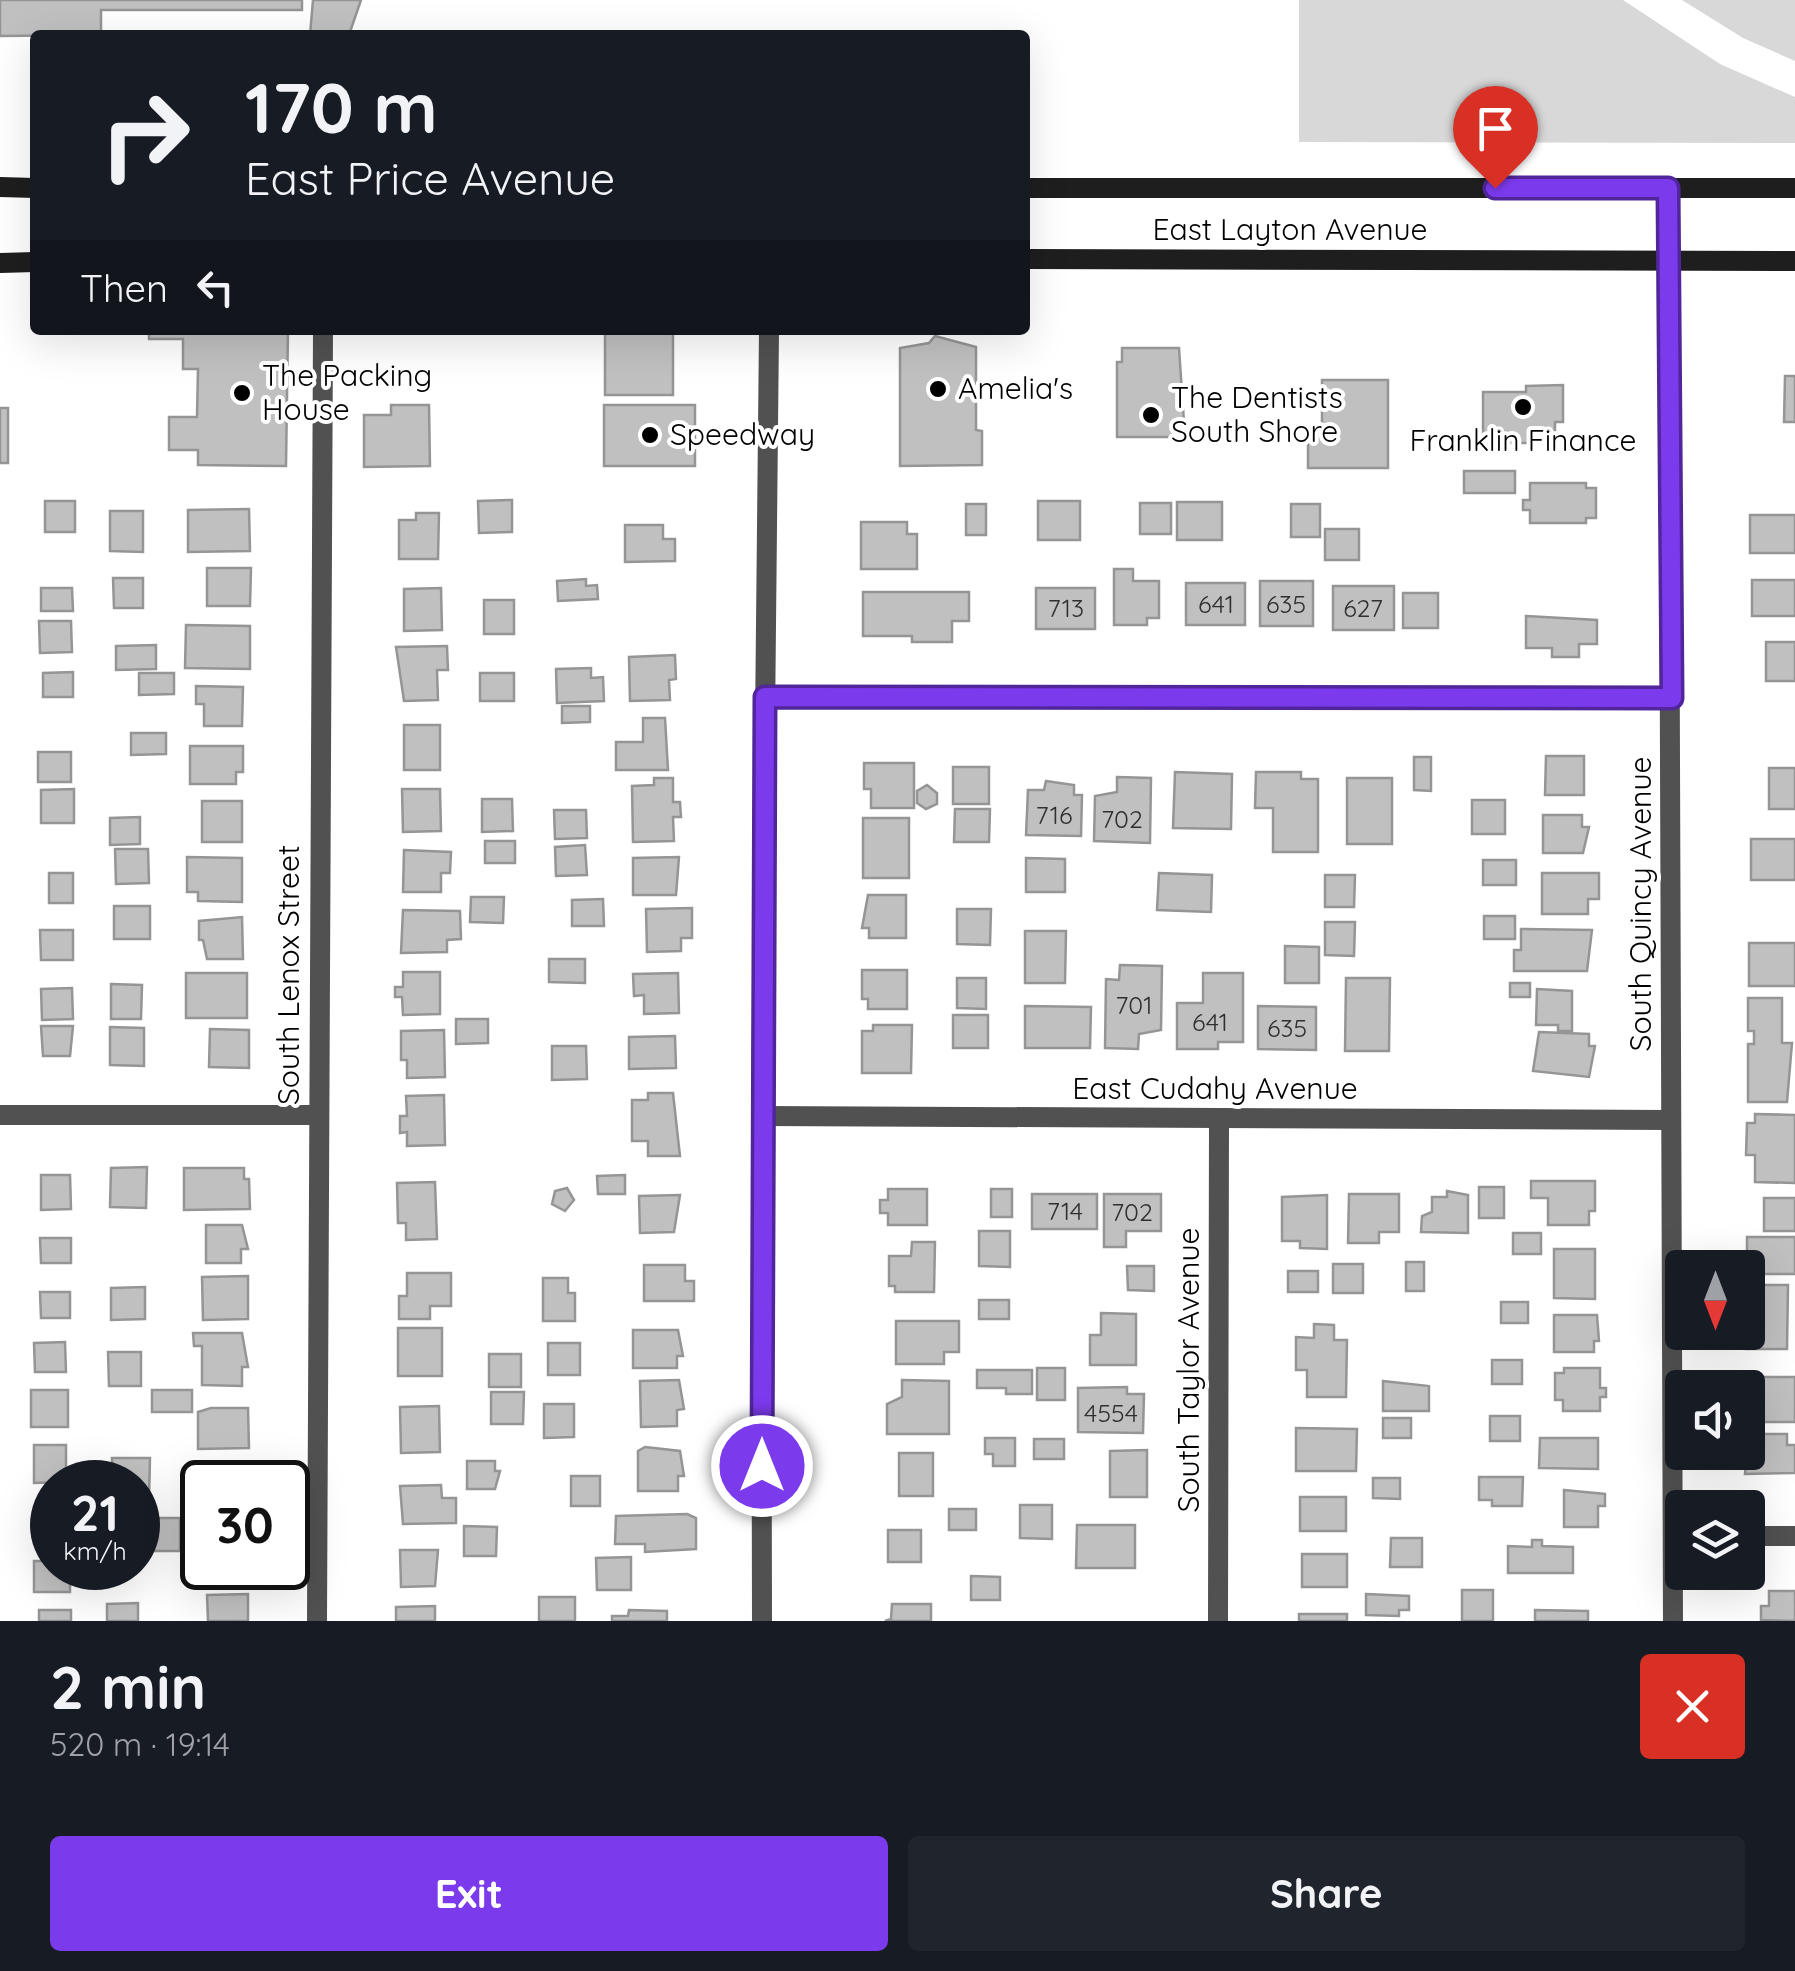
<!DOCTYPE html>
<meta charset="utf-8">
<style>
body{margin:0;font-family:Quicksand,sans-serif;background:#20242c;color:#f1f3f6;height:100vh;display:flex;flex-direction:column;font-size:38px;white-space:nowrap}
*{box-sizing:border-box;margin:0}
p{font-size:32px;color:#9ea1a6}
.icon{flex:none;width:55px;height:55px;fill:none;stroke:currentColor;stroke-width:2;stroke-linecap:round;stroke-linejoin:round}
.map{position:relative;height:1621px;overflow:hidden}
.side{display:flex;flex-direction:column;background:#171b24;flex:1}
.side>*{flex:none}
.top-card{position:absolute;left:30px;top:30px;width:1000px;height:305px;border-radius:10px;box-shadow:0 10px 40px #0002;background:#171b24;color:#f1f3f6;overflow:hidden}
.needle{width:65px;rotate:180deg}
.fabs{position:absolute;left:1665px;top:1250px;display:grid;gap:20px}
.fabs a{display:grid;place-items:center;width:100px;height:100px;border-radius:10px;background:#171b24;box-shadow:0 10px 40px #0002;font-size:50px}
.speed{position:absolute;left:30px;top:1460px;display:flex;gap:20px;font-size:50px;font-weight:700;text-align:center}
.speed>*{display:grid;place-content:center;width:130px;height:130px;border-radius:50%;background:#171b24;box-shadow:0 10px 40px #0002;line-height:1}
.speed small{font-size:25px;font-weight:400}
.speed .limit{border:5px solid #111;border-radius:15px;background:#fff;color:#111}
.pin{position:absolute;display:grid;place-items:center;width:85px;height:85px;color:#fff;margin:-102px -42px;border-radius:50% 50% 50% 0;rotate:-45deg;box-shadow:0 0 10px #0007}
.pin .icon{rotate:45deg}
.me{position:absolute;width:110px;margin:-55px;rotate:0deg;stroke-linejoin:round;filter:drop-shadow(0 0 8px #0008)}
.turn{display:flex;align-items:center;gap:35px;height:210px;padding:0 50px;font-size:45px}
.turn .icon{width:130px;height:130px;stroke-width:2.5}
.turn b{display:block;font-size:70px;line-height:85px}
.then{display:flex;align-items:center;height:95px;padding:0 50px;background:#0003;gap:20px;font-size:38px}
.round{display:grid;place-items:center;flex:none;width:105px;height:105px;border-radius:10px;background:#20242c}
.summary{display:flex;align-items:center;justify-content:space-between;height:170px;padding:0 50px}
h1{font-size:60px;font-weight:800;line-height:75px}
.primary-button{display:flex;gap:20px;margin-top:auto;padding:20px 50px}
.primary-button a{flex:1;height:115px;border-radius:10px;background:#7c3aed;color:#fff;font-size:40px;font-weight:800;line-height:115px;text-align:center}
.primary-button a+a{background:#20242c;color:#f1f3f6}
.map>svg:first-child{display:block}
.green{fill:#d8d8d8}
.building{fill:#c0c0c0;stroke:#959595;stroke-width:2.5}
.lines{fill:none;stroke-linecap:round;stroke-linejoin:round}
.minor{stroke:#515151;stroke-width:20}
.secondary{stroke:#1e1e1e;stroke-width:20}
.route-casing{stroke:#51269a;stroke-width:25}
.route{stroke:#7c3aed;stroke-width:18}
.poi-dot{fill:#000;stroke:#fff;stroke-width:4}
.labels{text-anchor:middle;stroke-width:8;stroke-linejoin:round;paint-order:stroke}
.number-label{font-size:25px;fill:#303030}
.street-label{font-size:30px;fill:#000;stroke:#fff}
.poi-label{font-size:30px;fill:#000;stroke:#fff;text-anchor:start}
</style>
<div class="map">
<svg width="1795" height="1621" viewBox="0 0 1795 1621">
<rect width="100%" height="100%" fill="#fff"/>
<g class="green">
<path d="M1299 0H1623L1720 64 1795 97V143L1299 142Z"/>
<path d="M1682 0H1795V61L1743 38Z"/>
</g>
<g class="building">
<path d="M0 0H302V10H101V35L0 36Z"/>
<path d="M313 0H361L349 35H310Z"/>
<path d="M149 330H288L286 466 198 465V450H169V417H197L198 369H183V339H149Z"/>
<rect x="605" y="330" width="68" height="65"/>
<path d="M935 336 976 347V430L982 431V465L900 466V348L929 343Z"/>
<path d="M1122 348H1179L1185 437H1117V362H1122Z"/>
<path d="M1785 376H1795V422H1784Z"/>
<path d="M1322 380H1388V468H1308V433H1322Z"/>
<path d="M1563 385V422H1555V433H1544V443H1507V432H1483V392H1526V386Z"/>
<path d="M391 405H429L430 466 364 467V415H391Z"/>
<rect x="604" y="405" width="91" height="61"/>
<rect x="0" y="408" width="8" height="55"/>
<rect x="1464" y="471" width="51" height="22"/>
<path d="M1530 483H1586V488H1596V518H1586V523H1530V510H1523V500H1530Z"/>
<path d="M512 500V532L479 533 478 501Z"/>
<rect x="45" y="501" width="30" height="31"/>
<rect x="1038" y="501" width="42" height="39"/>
<rect x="1177" y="502" width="45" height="38"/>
<rect x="1140" y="503" width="31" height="31"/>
<rect x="966" y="504" width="20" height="31"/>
<rect x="1291" y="504" width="29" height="33"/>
<path d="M249 509 250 551 188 552V510Z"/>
<path d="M110 511H143V552L110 551Z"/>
<path d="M416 513H439L438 559H399V520H416Z"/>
<rect x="1750" y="515" width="45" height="38"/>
<path d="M861 522H907V534H917V569H861Z"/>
<path d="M625 525H663V539H675V561L625 562Z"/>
<rect x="1325" y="529" width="34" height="31"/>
<path d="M207 568H251L250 606H207Z"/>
<path d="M1114 569H1133V581H1159V618H1147V625H1114Z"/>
<path d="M113 578H143V608H114Z"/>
<path d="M586 579V586L597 585 598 599 558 601 557 581Z"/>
<rect x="1752" y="580" width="43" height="36"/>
<rect x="1260" y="581" width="53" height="45"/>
<rect x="1186" y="583" width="59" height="42"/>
<rect x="1333" y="586" width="61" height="44"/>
<path d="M41 588H72L73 611H41Z"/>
<path d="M441 588 442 630 404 631V589Z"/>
<rect x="1036" y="588" width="59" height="41"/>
<path d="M863 592H969V621H952V642H912V636H863Z"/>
<rect x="1403" y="593" width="35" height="35"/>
<rect x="484" y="600" width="30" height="34"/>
<path d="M1526 616 1597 620V644H1579V657H1552V648H1526Z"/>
<path d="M39 621H71L72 652 40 653Z"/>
<path d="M186 625 250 626V669L185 668Z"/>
<rect x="1766" y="642" width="29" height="39"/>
<path d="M156 645V669L116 670V646Z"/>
<path d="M447 646 448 670H437L438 700 404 701 396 647Z"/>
<path d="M675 655 676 679 669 680 670 700 630 701 629 657Z"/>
<path d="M591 668V678L603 677 604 701 557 703 556 669Z"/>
<path d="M73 672V697H43V673Z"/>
<path d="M139 673H174V694L139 695Z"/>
<rect x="480" y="673" width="34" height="28"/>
<path d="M196 686 243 687 242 726H204V704H196Z"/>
<path d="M562 706H590V722L562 723Z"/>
<path d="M643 718H665L668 770H616V742H643Z"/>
<rect x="404" y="725" width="36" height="45"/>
<path d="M131 733H166V754L131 755Z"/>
<path d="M190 746H243V772H236V784H190Z"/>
<rect x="38" y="752" width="33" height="30"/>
<path d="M1546 756H1584V795H1545Z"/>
<path d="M1414 757H1431V791L1414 790Z"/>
<path d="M864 763H914V808H871V789H864Z"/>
<rect x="953" y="767" width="36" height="37"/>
<rect x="1769" y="768" width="26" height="41"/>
<path d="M1175 772 1232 774 1231 829 1173 828Z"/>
<path d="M1256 772H1301V779H1318V852H1273V808H1255Z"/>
<path d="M1117 777 1151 778 1150 843 1094 841 1095 796 1117 792Z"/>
<path d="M654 778H673V802H680L681 817H673L674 841 633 842 632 786 654 785Z"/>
<rect x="1347" y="778" width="45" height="66"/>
<path d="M1046 781 1074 785V795H1082L1081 836 1026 835 1028 790H1044Z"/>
<path d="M927 785 937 793V804L926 809 917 803V791Z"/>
<path d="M74 789V823H41V790Z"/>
<path d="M402 789H440L441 831 403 832Z"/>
<path d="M482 799H512L513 831 482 832Z"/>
<rect x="1472" y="800" width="33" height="34"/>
<rect x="202" y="801" width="40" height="41"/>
<path d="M955 809H990L989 842H954Z"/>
<path d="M554 810H586L587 838 555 839Z"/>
<path d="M1543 815H1582V827H1589L1583 853H1543Z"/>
<path d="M140 817V844L110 845V818Z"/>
<rect x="863" y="818" width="46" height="60"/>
<rect x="1751" y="839" width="44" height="41"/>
<rect x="485" y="841" width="30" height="22"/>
<path d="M585 845 587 875 556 876 555 847Z"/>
<path d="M115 849H148L149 883 116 884Z"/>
<path d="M404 850 451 852 450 873H441V892H403Z"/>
<path d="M187 857 242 858V902L198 901V892H187Z"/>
<path d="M679 857 676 895H633V858Z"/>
<path d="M1026 858 1065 859V892H1026Z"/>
<rect x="1483" y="860" width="33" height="25"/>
<rect x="49" y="873" width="24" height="30"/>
<path d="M1159 873 1212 875 1211 912 1157 910Z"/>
<path d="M1542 873H1599V899H1588V914H1542Z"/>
<path d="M1325 875H1355L1354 907H1325Z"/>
<path d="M868 895H906V938H869V928H862Z"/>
<path d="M471 897H504L503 923 470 922Z"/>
<path d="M603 899 604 926H572V900Z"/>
<rect x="114" y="906" width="36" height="33"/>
<path d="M692 908V938H681V951L647 952 646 909Z"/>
<path d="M957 909H991L990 945 957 944Z"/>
<path d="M403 910 460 911 461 939 447 940V952L401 953Z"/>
<rect x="1484" y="916" width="31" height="23"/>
<path d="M242 917 243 959H207L203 940H199V921Z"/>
<path d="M1325 922H1355L1354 956 1325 955Z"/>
<path d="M1521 929 1592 930 1587 971H1514V950H1521Z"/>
<path d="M40 930H73V960H41Z"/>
<path d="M1025 931H1066L1065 983H1025Z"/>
<rect x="1749" y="943" width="46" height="43"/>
<path d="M1285 946 1319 947V983H1285Z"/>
<path d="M549 959H585V983L549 982Z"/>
<path d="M1120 965 1162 966 1161 1030 1139 1034 1138 1049 1105 1048 1106 979 1119 980Z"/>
<path d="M862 970H907V1009H868V999H862Z"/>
<path d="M403 972H440V1014L403 1015 402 997H395V987H403Z"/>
<rect x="186" y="973" width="61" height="45"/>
<path d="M678 973 679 1013 644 1014V995L634 996 633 974Z"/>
<path d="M1203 973H1243V1042H1218V1049H1177V1003H1203Z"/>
<path d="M957 978H986V1009L957 1008Z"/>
<path d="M1346 978H1390L1389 1051H1345Z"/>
<rect x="1510" y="983" width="20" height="14"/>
<path d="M111 984 142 985 141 1019H111Z"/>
<path d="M72 988 73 1019 42 1020 41 989Z"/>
<path d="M1537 989 1572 991V1031H1558V1025H1536Z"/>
<path d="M1748 998H1782V1043H1792L1787 1102H1748V1044H1754V1031H1748Z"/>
<path d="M1025 1006 1091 1007 1090 1048H1025Z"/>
<path d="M1258 1006 1316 1007V1050L1258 1049Z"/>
<rect x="953" y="1015" width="35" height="33"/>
<path d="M456 1019H488V1043L456 1044Z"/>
<path d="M873 1025H912L911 1073H862V1031H873Z"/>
<path d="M41 1026H73L70 1056H43Z"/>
<path d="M110 1027 144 1028V1066L110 1065Z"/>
<path d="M210 1029 249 1030V1068L209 1067Z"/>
<path d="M444 1030 445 1077 407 1078V1060H401V1031Z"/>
<path d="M1539 1032 1589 1034V1046H1595L1589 1077 1533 1071Z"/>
<path d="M675 1036 676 1068 629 1069V1037Z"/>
<path d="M552 1046H586L587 1079 552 1080Z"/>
<path d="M648 1093H673L680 1156H648V1141H632V1100H648Z"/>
<path d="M444 1095 445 1145 407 1146V1132L400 1133V1116H407L406 1096Z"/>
<path d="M1755 1114 1795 1115V1183L1755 1182V1155H1746L1747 1123H1755Z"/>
<path d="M147 1167 146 1208 110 1207 111 1168Z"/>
<path d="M184 1168H244V1179H249L250 1209 184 1210Z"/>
<path d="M41 1175H70L71 1209 41 1210Z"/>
<path d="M625 1175V1194H598L597 1176Z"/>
<path d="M1531 1181H1595V1211H1589V1225H1548V1198H1531Z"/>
<path d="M435 1182 437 1239 406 1240V1223H398L397 1183Z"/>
<rect x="1479" y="1187" width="25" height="31"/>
<path d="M567 1188 574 1200 565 1211 552 1204 555 1191Z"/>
<path d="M888 1189H927V1225H888V1213H880V1200H888Z"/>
<rect x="991" y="1189" width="21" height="28"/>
<path d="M1447 1191 1468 1195V1233L1421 1232 1422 1216 1432 1212V1197H1447Z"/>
<rect x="1032" y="1194" width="65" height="35"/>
<path d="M1104 1194H1161V1231H1126V1247H1104Z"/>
<path d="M1349 1194H1399V1232H1379V1243H1348Z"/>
<path d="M680 1195 674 1232 640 1233 639 1196Z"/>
<path d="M1327 1195V1249L1300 1248V1241H1282V1197Z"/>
<rect x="1764" y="1198" width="31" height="33"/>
<path d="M206 1225H242L248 1249H241V1263H206Z"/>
<path d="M979 1231H1010V1267L979 1266Z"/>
<rect x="1513" y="1233" width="28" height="21"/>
<path d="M1747 1237H1795V1274H1748V1268H1736V1255H1747Z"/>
<path d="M40 1238H71V1263H41Z"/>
<path d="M912 1242H935L934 1292H895V1286H889V1256H911Z"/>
<path d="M1554 1249H1595V1299L1554 1298Z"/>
<rect x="1406" y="1262" width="18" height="29"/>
<rect x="1333" y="1264" width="30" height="29"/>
<path d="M644 1265H685V1281H694V1301H644Z"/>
<path d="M1127 1266H1154V1291L1128 1290Z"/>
<rect x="1288" y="1271" width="30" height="21"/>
<path d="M407 1273H451V1306H430V1319H399V1296H407Z"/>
<path d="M248 1276V1319L203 1320 202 1277Z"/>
<path d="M543 1278H568V1293H575V1321H543Z"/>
<path d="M1748 1285H1788L1787 1349H1746Z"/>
<path d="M145 1287V1319L111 1320V1288Z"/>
<path d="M40 1292H70V1318H41Z"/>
<rect x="979" y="1300" width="30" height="19"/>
<rect x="1501" y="1302" width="27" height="21"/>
<path d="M1101 1313 1136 1314V1365H1090V1335H1101Z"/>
<path d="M1554 1315H1597L1599 1341H1594V1352H1554Z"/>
<path d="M896 1321H959V1352H944V1364H896Z"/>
<path d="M1314 1324 1334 1325V1340H1347L1346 1397H1307V1370H1296V1337L1314 1338Z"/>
<rect x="398" y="1328" width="44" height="48"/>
<path d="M633 1330H678L683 1356H677V1368H633Z"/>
<path d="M193 1333H242L248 1367H242V1386L202 1385V1346H194Z"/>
<path d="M65 1342 66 1372H35L34 1343Z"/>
<rect x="548" y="1343" width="32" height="32"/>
<path d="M108 1352H141V1386H109Z"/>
<rect x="489" y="1354" width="32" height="33"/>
<rect x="1492" y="1360" width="30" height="24"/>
<rect x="1037" y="1368" width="28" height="32"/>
<path d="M1564 1368H1600V1388H1606V1397H1600V1411H1563V1400H1555V1373H1564Z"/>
<path d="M977 1370H1032V1394H1006V1388H977Z"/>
<path d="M1743 1377H1795V1422H1748Z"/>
<path d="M679 1380 684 1409 677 1410V1426L641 1427 640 1381Z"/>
<path d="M902 1380 949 1381V1434H887V1404L902 1397Z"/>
<path d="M1383 1381 1429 1386V1411H1383Z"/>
<path d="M1127 1387V1394H1144L1143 1433 1078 1432V1388Z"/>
<rect x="31" y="1390" width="37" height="37"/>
<rect x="152" y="1390" width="40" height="22"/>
<path d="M491 1392H524L523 1424H491Z"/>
<path d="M544 1404H574V1437L544 1438Z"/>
<path d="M439 1406 440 1452 401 1453 400 1407Z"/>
<path d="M211 1408H248L249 1448 198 1449V1412Z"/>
<rect x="1490" y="1416" width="30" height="25"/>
<rect x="1383" y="1418" width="28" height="20"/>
<path d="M1296 1428 1357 1429 1356 1471H1296Z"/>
<path d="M1748 1434H1787V1445H1795V1473L1745 1474Z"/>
<path d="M985 1438H1015V1466H993V1454H985Z"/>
<path d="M1540 1438H1598V1469L1539 1468Z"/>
<rect x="1034" y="1439" width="30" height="20"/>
<path d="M34 1445H66V1482L34 1483Z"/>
<path d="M645 1447 680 1451 684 1476H678V1491H638V1451Z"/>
<path d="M1147 1450V1497H1110V1451Z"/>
<rect x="899" y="1453" width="34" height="43"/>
<path d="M112 1458H150L149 1499H138V1482H112Z"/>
<path d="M467 1461H495V1471H500L495 1489H467Z"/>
<path d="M247 1470V1482H202V1490H195L194 1471Z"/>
<rect x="571" y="1476" width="29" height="30"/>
<path d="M1479 1477H1523L1522 1506H1492V1500H1479Z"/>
<path d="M1373 1478H1400V1499L1373 1498Z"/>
<path d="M441 1485 442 1498H456V1523L403 1524 400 1486Z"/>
<path d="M1564 1490 1605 1494V1506H1598V1527H1564Z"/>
<rect x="1300" y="1497" width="46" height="34"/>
<path d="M38 1501H52V1536L38 1537Z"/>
<path d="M1020 1505H1052V1539L1020 1538Z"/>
<rect x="949" y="1509" width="27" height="21"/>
<path d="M687 1514 696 1518V1549L645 1552V1544H615L616 1516Z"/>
<rect x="147" y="1518" width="33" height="33"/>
<path d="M1077 1525H1135V1568H1076Z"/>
<path d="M464 1526 497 1527 496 1556H464Z"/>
<rect x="888" y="1530" width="33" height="32"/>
<path d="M1391 1538H1422V1567H1390Z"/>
<path d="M1532 1540H1542V1546L1573 1547V1573H1508V1546L1532 1547Z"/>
<path d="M400 1550H438L435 1586 401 1587Z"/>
<rect x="1302" y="1554" width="45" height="33"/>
<path d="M631 1557V1590H597L596 1558Z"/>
<path d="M34 1561H52V1568H70V1592H34Z"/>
<path d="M971 1576 1000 1577V1600H971Z"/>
<rect x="1462" y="1590" width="31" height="31"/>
<path d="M1769 1591H1795V1621L1761 1620V1606H1769Z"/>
<path d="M248 1594V1621H208L207 1595Z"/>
<path d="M1366 1594 1409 1596V1610H1399V1616L1366 1615Z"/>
<rect x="539" y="1597" width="36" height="24"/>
<path d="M138 1603V1621H107V1604Z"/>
<path d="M892 1604H931V1621H885L891 1619Z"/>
<path d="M435 1606V1621H396V1607Z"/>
<rect x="39" y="1610" width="32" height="11"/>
<path d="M629 1610 667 1611V1621H612V1616H628Z"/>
<path d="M1535 1610 1588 1611V1621H1535Z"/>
<rect x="1299" y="1614" width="48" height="7"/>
</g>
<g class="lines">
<g class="minor">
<path d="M1668 188 1673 1621"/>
<path d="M765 697 1672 699"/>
<path d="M0 1115H318"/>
<path d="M761 1116 1668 1120"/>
<path d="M1748 1536H1795"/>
<path d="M317 1621 323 330"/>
<path d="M762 1621 761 1116 769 330"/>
<path d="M1218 1621 1219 1119"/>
</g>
<g class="secondary">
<path d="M0 187 35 188"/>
<path d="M1025 188H1795"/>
<path d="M1025 259 1795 261"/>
<path d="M0 263 35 262"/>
</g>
</g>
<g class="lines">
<g class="route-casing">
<path id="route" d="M762 1466 765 697 1672 698 1668 188H1495"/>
</g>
<use href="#route" class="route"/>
</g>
<g class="poi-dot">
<circle cx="938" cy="389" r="10"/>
<circle cx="242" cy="393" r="10"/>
<circle cx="1523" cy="407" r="10"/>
<circle cx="1151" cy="415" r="10"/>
<circle cx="650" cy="435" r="10"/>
</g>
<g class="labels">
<g class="number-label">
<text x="1216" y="613">641</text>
<text x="1286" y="613">635</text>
<text x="1066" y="617">713</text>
<text x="1363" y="617">627</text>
<text x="1054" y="824">716</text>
<text x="1122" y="828">702</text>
<text x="1134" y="1014">701</text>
<text x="1210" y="1031">641</text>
<text x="1287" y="1037">635</text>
<text x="1065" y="1220">714</text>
<text x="1132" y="1221">702</text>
<text x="1111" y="1422">4554</text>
</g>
<g class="street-label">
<text x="1290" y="240">East Layton Avenue</text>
<text transform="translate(1641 904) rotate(-90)" y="10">South Quincy Avenue</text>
<text transform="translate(289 975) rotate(-90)" y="10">South Lenox Street</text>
<text x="1215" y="1099">East Cudahy Avenue</text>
<text transform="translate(1189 1370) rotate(-90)" y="10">South Taylor Avenue</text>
</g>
<g class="poi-label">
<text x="262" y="386">The Packing<tspan x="262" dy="34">House</tspan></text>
<text x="958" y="399">Amelia's</text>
<text x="1171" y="408">The Dentists<tspan x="1171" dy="34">South Shore</tspan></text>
<text x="670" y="445">Speedway</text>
<text x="1523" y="451" text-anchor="middle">Franklin Finance</text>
</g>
</g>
</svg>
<div class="fabs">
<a><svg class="needle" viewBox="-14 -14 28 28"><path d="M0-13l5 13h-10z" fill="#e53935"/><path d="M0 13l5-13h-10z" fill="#9ea1a6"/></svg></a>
<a><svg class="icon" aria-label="sound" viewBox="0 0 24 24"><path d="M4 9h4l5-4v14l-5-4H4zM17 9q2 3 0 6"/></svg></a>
<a><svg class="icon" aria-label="layers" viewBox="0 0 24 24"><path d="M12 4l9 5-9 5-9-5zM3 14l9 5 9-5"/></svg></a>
</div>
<div class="speed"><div>21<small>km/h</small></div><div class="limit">30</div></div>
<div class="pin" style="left:1495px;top:188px;background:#d93025"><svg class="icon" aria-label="arrive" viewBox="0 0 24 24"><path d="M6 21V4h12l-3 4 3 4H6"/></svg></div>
<svg class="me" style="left:762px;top:1466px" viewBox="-20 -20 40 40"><circle r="17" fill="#7c3aed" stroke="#fff" stroke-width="3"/><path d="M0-11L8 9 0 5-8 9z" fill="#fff"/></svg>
<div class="top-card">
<div class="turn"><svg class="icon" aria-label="right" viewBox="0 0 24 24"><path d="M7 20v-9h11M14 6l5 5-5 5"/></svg><div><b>170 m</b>East Price Avenue</div></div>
<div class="then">Then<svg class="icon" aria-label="left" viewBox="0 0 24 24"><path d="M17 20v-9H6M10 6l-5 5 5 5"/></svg></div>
</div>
</div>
<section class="side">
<div class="summary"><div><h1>2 min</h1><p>520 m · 19:14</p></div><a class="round" style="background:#d93025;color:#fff"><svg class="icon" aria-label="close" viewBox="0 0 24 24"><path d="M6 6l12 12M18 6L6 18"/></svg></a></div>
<div class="primary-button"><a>Exit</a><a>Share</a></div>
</section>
